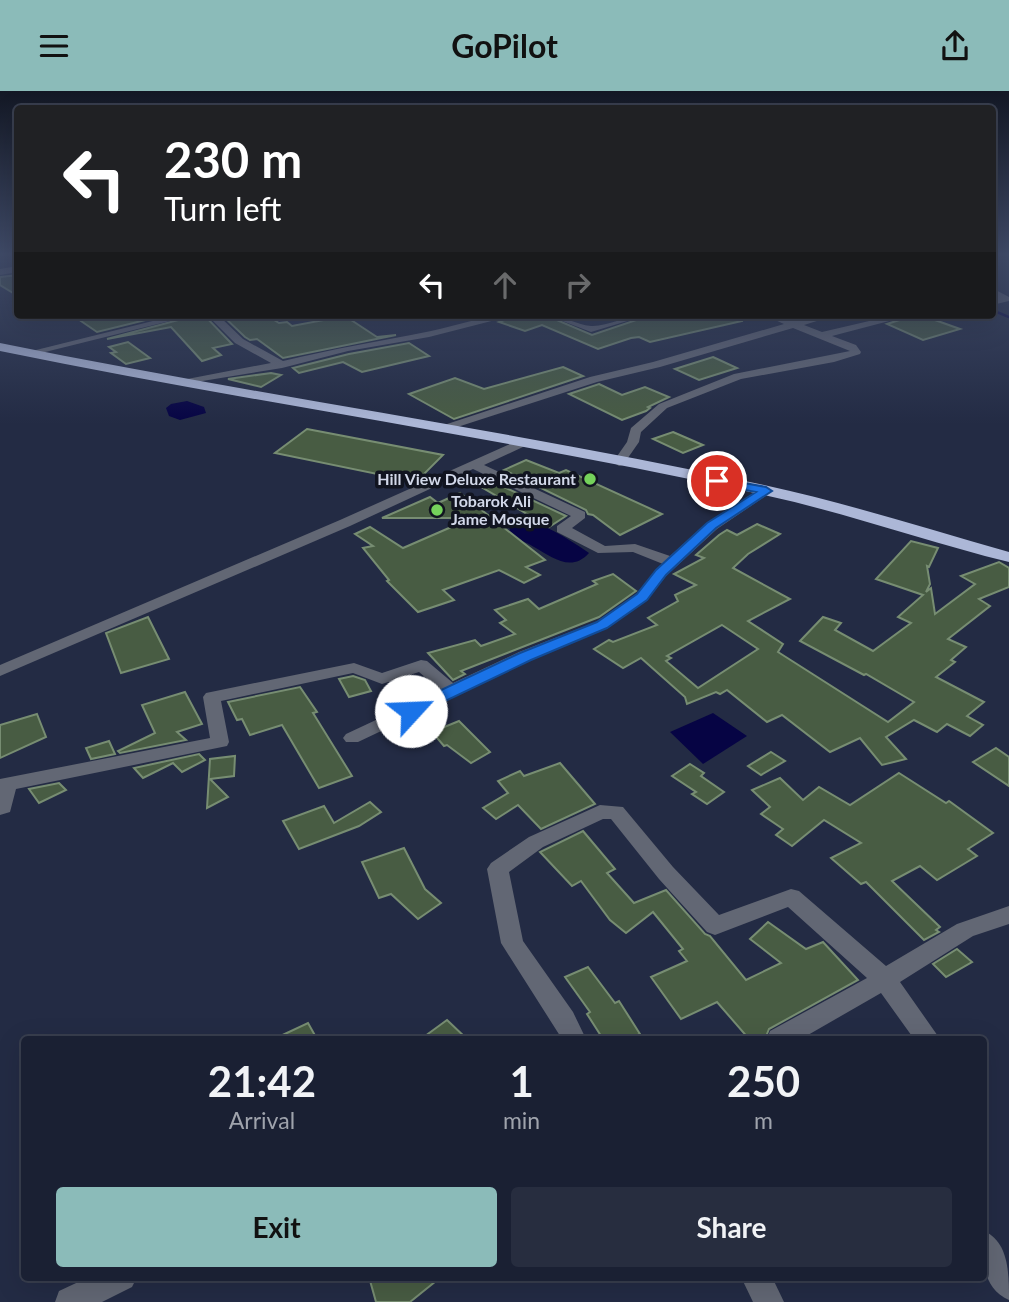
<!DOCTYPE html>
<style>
body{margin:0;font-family:Lato,sans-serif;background:#272d3f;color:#f1f3f6;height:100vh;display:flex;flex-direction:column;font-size:26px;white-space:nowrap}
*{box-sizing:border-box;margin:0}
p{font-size:23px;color:#9fa3ac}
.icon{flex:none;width:38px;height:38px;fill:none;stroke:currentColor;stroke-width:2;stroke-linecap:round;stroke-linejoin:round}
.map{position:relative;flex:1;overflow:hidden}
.drawer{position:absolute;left:21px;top:945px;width:966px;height:245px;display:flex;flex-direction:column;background:#1a2033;border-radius:7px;box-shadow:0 7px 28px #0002,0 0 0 2px #383e4e}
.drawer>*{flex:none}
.top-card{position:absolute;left:14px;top:14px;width:982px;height:214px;border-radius:7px;box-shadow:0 7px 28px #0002,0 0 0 2px #383e4e;background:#202124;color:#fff;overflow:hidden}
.pin{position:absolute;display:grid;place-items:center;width:60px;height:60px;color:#fff;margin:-30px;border:4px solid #fff;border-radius:50%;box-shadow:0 2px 7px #0007}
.me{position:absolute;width:77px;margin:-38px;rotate:65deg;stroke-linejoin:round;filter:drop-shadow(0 0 5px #0008)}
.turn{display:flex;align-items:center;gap:24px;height:147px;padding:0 35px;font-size:32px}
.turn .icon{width:91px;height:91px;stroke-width:2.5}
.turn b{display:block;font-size:49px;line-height:60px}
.lanes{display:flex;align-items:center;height:66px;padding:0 35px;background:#0003;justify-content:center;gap:35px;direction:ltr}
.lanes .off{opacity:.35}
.eta{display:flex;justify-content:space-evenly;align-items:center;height:119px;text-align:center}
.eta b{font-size:42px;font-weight:700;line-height:49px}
.action{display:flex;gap:14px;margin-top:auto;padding:14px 35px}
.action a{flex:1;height:80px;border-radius:7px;background:#8bbbb9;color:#111;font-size:28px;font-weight:700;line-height:80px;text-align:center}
.action a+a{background:#272d3f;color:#f1f3f6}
header{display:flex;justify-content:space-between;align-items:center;height:91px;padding:0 35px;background:#8bbbb9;color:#111;font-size:32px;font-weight:700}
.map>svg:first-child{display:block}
.water{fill:#060444}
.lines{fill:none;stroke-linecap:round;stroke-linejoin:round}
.stream{stroke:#060444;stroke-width:2.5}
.building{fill:#485c43;stroke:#778d72;stroke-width:2;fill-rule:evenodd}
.minor{fill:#626774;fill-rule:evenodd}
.highway{fill:#acb7d7;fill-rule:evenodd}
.route{fill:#1a73e8;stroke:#114b97;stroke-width:2}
.poi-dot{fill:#75d25b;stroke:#111420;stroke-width:2.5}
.labels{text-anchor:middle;stroke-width:7;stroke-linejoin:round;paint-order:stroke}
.far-poi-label{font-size:16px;font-weight:bold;fill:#d2d8e9;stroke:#111420;text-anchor:end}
</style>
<header><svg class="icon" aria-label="menu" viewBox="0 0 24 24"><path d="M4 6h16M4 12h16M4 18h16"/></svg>GoPilot<svg class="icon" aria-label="share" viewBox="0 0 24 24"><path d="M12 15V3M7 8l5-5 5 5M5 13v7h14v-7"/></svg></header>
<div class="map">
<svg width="1009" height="1211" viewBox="0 0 1009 1211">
<rect width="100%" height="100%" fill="#232b44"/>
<g class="water">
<path d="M187 310 204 316 206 322 180 329 169 325 166 317 171 313Z"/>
<path d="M517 426C542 431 567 447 589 462 571 482 552 466 534 456 525 450 513 447 503 442L510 439 508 432 510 427Z"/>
<path d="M713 622 747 645 703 673 670 641Z"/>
</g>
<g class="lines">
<path class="stream" d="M992 219 1009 226"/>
</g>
<g class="building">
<path d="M18 184V205L0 194V186Z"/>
<path d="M94 224H166L97 241 78 228Z"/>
<path d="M197 224H204L232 253 213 257 221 264 202 270 171 236 107 248Z"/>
<path d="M222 224H266L279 232 287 231 292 235 345 225 377 246 396 244 283 267 257 248 250 249 245 246Z"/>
<path d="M518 224H545L592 244 651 224H661L671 229 691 224H741L742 230 650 251 639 246 631 247 598 258 542 234 525 240 499 231Z"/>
<path d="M915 224H921L960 238 923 249 887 233Z"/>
<path d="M128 251 150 267 126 273 111 262 116 261 109 256Z"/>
<path d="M409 252 429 265 362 281 343 271 299 282 293 277 349 263Z"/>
<path d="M713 266 737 277 699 289 675 278Z"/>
<path d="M563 276 583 285 454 328 409 303 455 287 484 298Z"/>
<path d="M271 282 281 284 261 296 228 288Z"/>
<path d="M599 293 622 304 645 296 669 306 648 316 650 317 646 320 622 329 569 303Z"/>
<path d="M307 338 443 364 416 391 275 362Z"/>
<path d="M673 341 703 354 683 362 653 348Z"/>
<path d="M526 369 559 382 566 379 662 423 620 444 593 424 588 423 586 419 504 379Z"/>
<path d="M489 389 566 425 549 436 478 394Z"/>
<path d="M460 402 545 469 526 476 540 484 524 492 499 479 443 499 454 509 418 521 387 490 389 489 363 457 373 455 355 443 370 436 403 457 472 427H382L430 406 438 412Z"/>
<path d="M757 433 780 443 748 463 733 477 790 508 748 530 783 553 778 561 888 631 914 611 866 583 864 584 800 550 823 526 841 532 835 539 873 560 911 532 898 526 923 504 876 488 911 450 938 457 929 476 927 475 930 493 926 501 931 497 935 523 975 493 961 485 999 471 1009 477V496L979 508 990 515 948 548 966 556 951 569 955 571 936 586 984 611 967 625 983 634 970 645 947 633 937 641 914 629 886 646 906 668 882 674 860 647 830 661 782 624 767 631 727 599 720 603 716 601 687 613 685 606 641 567 623 577 594 558 609 549 613 551 657 534 648 527 678 510 675 504 696 494 674 483 704 467 696 464 719 444 727 439 737 444ZM722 534 758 558 698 597 666 570 671 567 667 565Z"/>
<path d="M613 483 636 500 599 526 461 580 465 583 453 589 428 562 475 549 481 555 515 543 500 532 506 529 495 519 528 508 539 518 597 493 593 490Z"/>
<path d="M148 526 169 568 121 582 106 542Z"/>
<path d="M353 585 365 589 371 600 349 606 339 588Z"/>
<path d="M428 593 435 598 398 616 391 607Z"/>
<path d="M300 596 317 621 313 622 352 685 319 697 282 634 250 644 242 628 237 629 228 611Z"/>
<path d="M185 601 202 633 177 641 186 649 120 662 118 660 155 642 142 614Z"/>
<path d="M37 623 46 646 0 667V634Z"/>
<path d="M459 630 490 661 471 672 447 654 444 655 432 641Z"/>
<path d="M109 650 115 663 91 668 86 657Z"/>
<path d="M996 657 1009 666V695L973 671Z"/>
<path d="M771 661 785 670 761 684 748 675Z"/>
<path d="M199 663 205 669 182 681 173 672 143 687 134 677Z"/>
<path d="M235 665 234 685 210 688 228 706 207 717 210 668Z"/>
<path d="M560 672 595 713 541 738 518 714 496 728 483 717 508 702 498 690 520 680 524 685Z"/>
<path d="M690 673 704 682 701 685 724 701 707 713 692 703 696 701 672 685Z"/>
<path d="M899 682 946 712 949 710 993 742 968 758 977 765 937 789 920 775 892 790 940 836 936 839 939 841 924 849 866 791 861 793 831 767 861 752 824 729 792 755 776 744 783 738 761 723 770 716 752 699 780 687 803 709 819 696 850 714Z"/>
<path d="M59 692 66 699 39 712 29 698Z"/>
<path d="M370 711 381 721 359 735 299 758 283 730 324 715 334 732Z"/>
<path d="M583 740 615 778 607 782 634 812 666 799 705 843 710 845 746 889 781 872 750 848 768 831 806 858 823 851 858 889 769 938 765 948H749L717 911 681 928 651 886 687 870 679 860 683 858 653 821 626 842 610 829 581 790 572 795 540 761Z"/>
<path d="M404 757 425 798 441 812 418 828 391 803 379 807 362 771Z"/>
<path d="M957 858 972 871 946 886 933 873Z"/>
<path d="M588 876 615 912 619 910 640 943 628 948H603L587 923 590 921 565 886Z"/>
<path d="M447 929 467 948H421Z"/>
<path d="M308 932 317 948H274Z"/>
<path d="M369 1186H441L410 1211H376Z"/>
</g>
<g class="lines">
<g class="minor">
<path d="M18 175V181L0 184V178Z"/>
<path d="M992 197 1009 206V210L992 214V208L998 207 992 204Z"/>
<path d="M177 224H194L29 265 24 262Z"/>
<path d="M207 224H218L243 248 283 270C332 258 381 250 431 240 459 234 486 224 515 224L429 246 348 260 282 277 178 294V290L182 289 271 272 235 252Z"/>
<path d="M547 224C563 224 576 234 591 235 606 236 628 224 647 224L591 241Z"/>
<path d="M764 224C775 224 787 231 797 230 810 229 822 224 836 224L804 234 822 241 895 224H912L832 245 856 254 861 261 860 263 834 271 741 288 667 317 641 341 639 351 623 374 619 375 613 371 627 351 631 337 659 313 734 283 850 260 793 237 660 276 597 291 442 341 432 338 590 286 653 271 784 233Z"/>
<path d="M521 348 527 352 525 355 484 374 585 421V427L572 437 605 455 635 453 670 465 707 432 761 397H771L773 400 717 438 666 485 647 509 608 537 531 569 358 651H346L343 647 346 643 440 599 419 581 382 593 353 582 221 610 229 651 227 655 16 698 10 721 0 724V688L210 647 203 606 206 602 354 572 382 582 421 569 427 570 453 592 519 561 596 531 637 503 663 473 633 461 598 462 557 441V435L571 425 473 378 350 435 0 585V574L340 429Z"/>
<path d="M600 714 623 716 673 776 719 824 791 798 799 800 886 875 957 833 1009 815V833L973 845 900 891 940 948H914L881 902 801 948H767L770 940 867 887 788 816 715 844 707 841 659 788 611 728H603L543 756 509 781 523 850 573 921 586 948H562L501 852 487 778 491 772 529 746Z"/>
<path d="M984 1140C1009 1151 1009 1183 1009 1209 981 1197 982 1165 984 1140Z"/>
<path d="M89 1186H137L132 1196 102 1211H55L59 1200Z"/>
<path d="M741 1186H772L784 1211H753Z"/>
</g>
<path class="highway" d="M0 252C254 304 511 339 764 394 847 412 927 438 1009 461V471C927 451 847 422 764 404 511 348 254 312 0 260Z"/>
</g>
<linearGradient id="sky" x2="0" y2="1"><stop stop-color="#131825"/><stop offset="0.49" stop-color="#3f4a67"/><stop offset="1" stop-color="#3f4a67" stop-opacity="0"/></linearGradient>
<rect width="1009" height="333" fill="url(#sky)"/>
<path class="route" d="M717 387 766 396 772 400 716 437 666 484 647 509 607 537 531 569 416 624H405L402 620 405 616 520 562 597 531 637 503 656 479 707 432 756 401 713 393 711 390Z"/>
<g class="poi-dot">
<circle cx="590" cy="388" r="7"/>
<circle cx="437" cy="419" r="7"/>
</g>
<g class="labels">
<g class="far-poi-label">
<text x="576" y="394">Hill View Deluxe Restaurant</text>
<text x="451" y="416" text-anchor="start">Tobarok Ali<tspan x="451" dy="18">Jame Mosque</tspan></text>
</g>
</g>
</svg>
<div class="pin" style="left:717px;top:390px;background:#d93025"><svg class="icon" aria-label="arrive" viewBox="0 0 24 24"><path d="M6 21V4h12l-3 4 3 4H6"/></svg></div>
<svg class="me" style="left:411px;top:620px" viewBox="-20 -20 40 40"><circle r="19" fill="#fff"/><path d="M0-13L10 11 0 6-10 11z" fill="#1a73e8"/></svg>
<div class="top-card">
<div class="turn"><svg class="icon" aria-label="left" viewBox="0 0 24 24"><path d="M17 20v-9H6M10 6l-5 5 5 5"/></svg><div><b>230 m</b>Turn left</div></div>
<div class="lanes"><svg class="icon" aria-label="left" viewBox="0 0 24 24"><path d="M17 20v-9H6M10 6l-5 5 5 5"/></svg><svg class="icon off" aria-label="ahead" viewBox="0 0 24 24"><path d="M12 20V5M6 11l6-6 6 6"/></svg><svg class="icon off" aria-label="right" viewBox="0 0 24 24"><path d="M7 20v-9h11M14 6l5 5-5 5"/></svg></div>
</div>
<section class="drawer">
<div class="eta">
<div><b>21:42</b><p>Arrival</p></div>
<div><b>1</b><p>min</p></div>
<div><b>250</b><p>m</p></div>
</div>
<div class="action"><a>Exit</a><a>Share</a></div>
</section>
</div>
